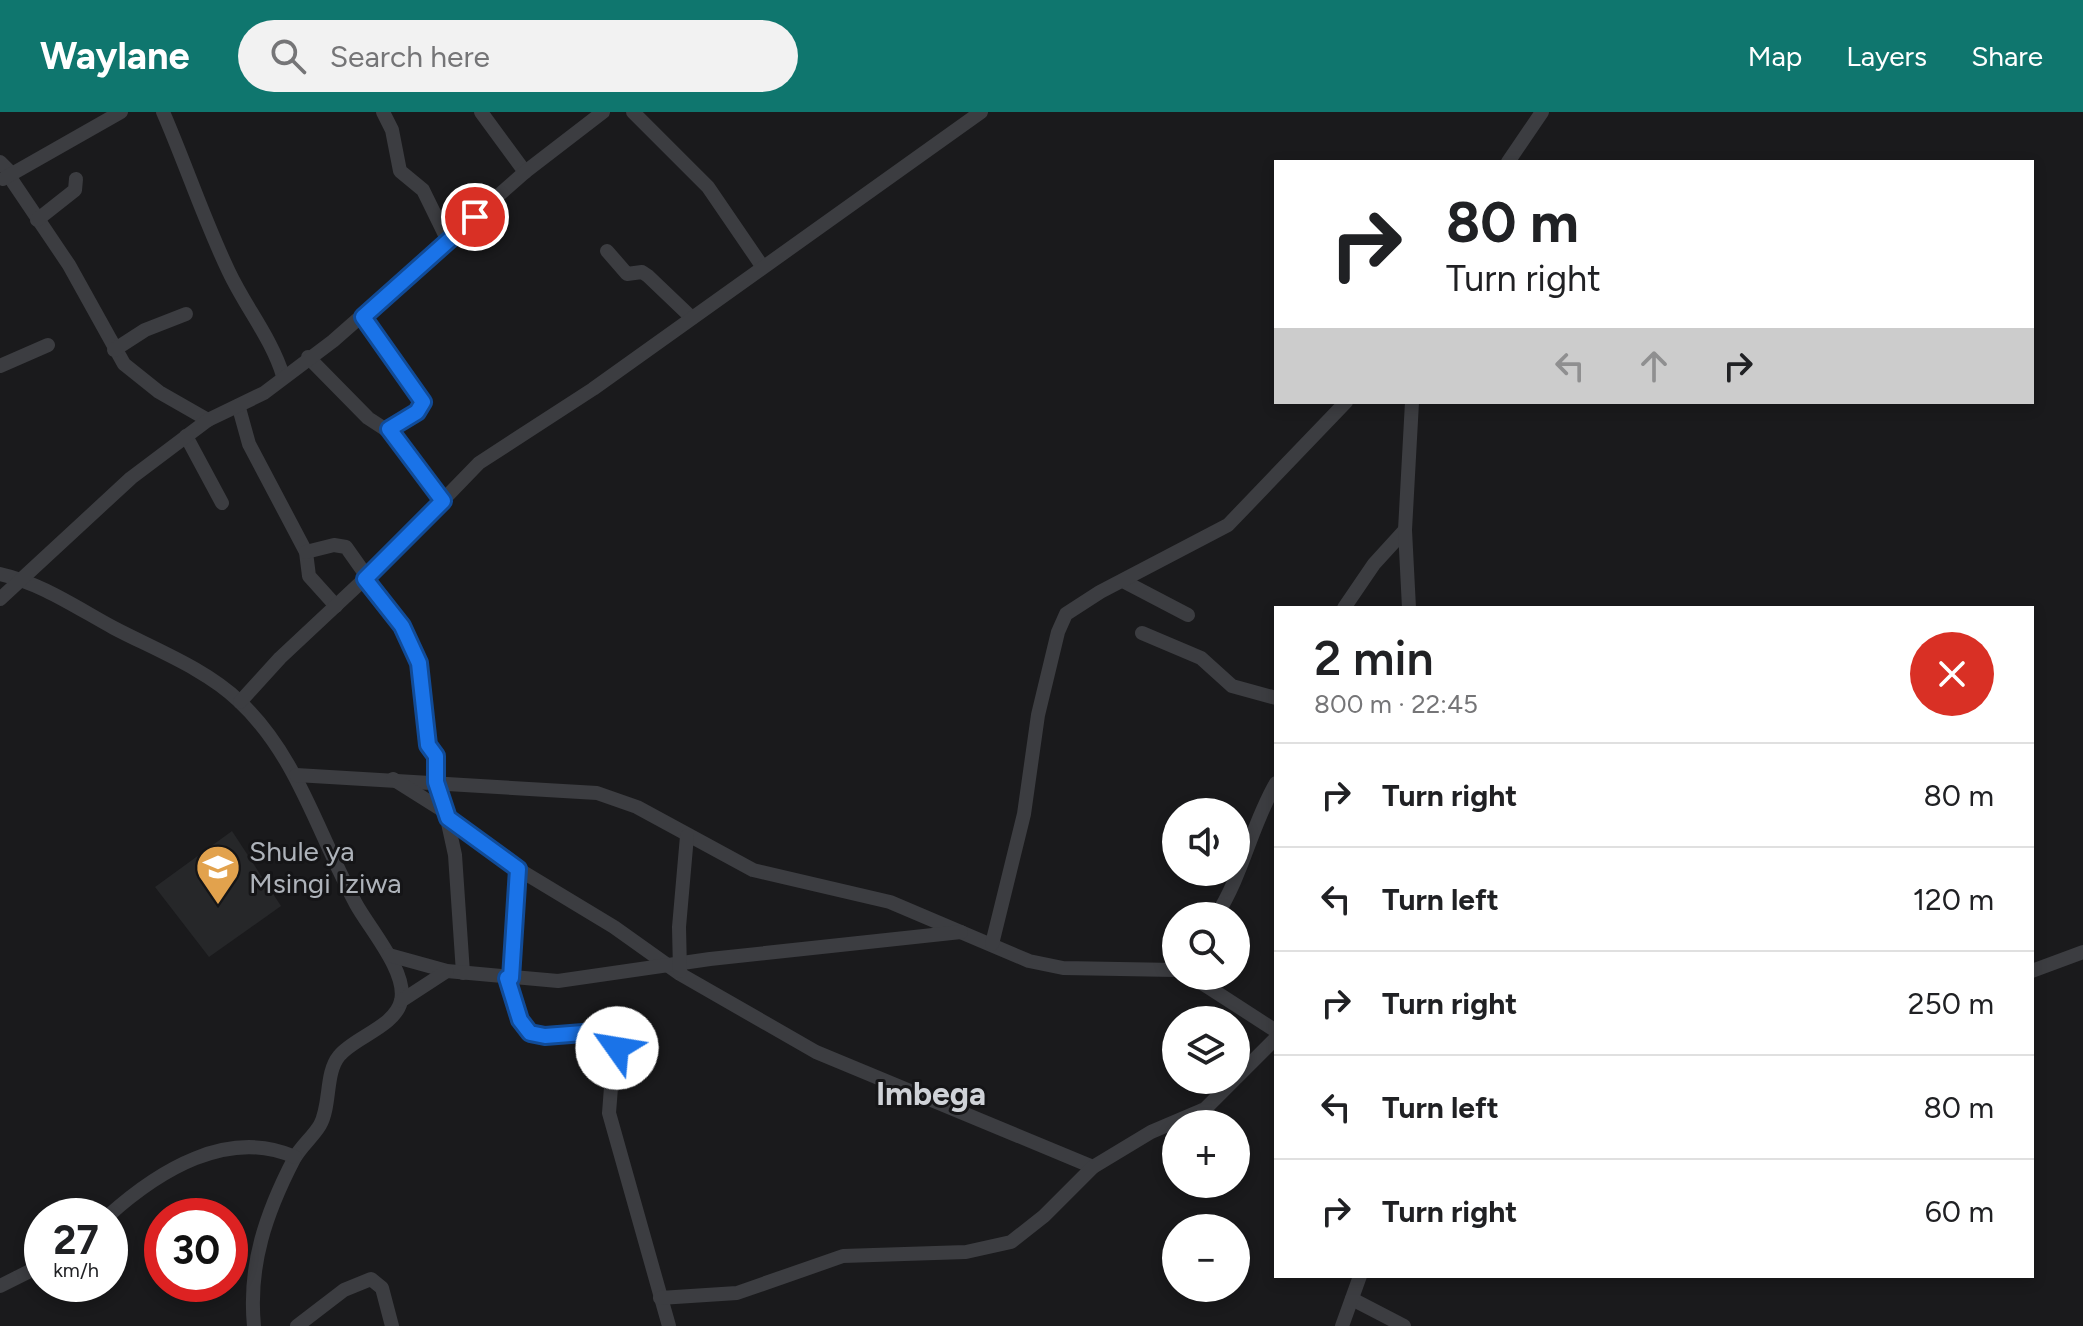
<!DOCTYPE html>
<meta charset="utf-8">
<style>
body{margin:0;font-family:Figtree,sans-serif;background:#f2f2f2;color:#202124;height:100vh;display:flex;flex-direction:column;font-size:30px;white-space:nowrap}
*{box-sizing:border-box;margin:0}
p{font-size:26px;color:#757577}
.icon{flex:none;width:44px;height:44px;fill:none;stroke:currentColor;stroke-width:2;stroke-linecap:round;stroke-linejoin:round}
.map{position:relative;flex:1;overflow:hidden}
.drawer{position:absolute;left:1274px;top:494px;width:760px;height:672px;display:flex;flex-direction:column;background:#fff;border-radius:0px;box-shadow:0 4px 12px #0003}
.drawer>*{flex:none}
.guide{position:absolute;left:1274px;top:48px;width:760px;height:244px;border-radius:0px;box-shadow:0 4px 12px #0003;background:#fff;color:#202124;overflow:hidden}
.buttons{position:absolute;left:1162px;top:686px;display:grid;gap:16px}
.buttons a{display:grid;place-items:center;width:88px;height:88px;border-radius:50%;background:#fff;box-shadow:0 4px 12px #0003;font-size:40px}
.speed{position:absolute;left:24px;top:1086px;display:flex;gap:16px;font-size:40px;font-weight:700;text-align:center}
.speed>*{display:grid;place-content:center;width:104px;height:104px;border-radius:50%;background:#fff;box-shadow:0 4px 12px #0003;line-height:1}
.speed small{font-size:20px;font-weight:400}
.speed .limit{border:12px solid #d22;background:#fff;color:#111}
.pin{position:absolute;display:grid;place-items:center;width:68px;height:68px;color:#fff;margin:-34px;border:4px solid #fff;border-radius:50%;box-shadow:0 2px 8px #0007}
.me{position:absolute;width:88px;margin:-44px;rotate:302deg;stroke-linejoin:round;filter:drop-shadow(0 0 6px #0008)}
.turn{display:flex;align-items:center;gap:28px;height:168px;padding:0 40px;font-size:36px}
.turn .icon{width:104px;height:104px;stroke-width:2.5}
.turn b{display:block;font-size:56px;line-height:68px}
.lanes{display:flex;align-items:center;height:76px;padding:0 40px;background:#0003;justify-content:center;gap:40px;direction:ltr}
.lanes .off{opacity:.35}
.round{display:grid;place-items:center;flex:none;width:84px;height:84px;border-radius:42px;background:#f2f2f2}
.overview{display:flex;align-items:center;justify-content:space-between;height:136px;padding:0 40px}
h1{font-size:48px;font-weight:600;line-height:60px}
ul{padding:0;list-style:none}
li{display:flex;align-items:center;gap:24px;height:104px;padding:0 40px;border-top:2px solid #e0e0e0}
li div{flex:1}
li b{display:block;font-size:30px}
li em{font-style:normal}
header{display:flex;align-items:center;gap:48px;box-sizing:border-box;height:112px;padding:0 40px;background:#0f766e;color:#fff}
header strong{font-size:38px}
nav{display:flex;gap:44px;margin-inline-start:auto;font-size:28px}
.search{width:560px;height:72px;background:#f2f2f2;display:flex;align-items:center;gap:20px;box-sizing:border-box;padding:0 28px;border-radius:44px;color:#757577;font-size:30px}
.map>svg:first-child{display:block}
.built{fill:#262729}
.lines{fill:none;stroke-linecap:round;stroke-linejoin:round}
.minor{stroke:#3c3d41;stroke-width:14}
.route-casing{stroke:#114b97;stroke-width:20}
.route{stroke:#1a73e8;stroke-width:14}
.labels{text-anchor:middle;stroke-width:6;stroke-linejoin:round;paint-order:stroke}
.poi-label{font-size:28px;fill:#aeb3ba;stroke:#151517;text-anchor:start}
.quarter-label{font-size:32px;font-weight:bold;fill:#cfd2d7;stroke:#151517}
</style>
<header>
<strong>Waylane</strong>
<div class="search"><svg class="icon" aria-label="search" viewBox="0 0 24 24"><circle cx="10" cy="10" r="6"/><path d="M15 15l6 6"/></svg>Search here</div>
<nav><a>Map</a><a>Layers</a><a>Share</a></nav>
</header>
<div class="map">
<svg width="2083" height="1214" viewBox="0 0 2083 1214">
<rect width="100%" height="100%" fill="#1a1a1c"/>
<path class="built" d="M232 719 281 794 209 845 155 775Z"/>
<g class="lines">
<g class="minor">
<path d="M163 0C186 53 204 108 229 160 246 196 272 227 283 264"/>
<path d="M383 0 392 18 400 59 423 78 448 129"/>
<path d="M481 0 525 60"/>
<path d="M633 0 708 75 762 154"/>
<path d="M0 50 12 62"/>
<path d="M1508 50 1542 0"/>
<path d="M9 64 69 153 124 252 159 280 208 308"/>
<path d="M3 67 121 0"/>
<path d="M37 108 75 78 76 67"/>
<path d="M607 139 627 162 642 160 648 164 692 206"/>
<path d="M363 205 423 290 420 298 389 317"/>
<path d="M114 238 145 218 186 202"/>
<path d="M308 245 368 306 397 325 443 389"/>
<path d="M0 254 48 233"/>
<path d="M239 296 249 332 306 440 309 464 336 494"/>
<path d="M186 324 222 391"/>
<path d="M306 440 334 433 346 435 402 514 419 551 428 633 438 650 436 670"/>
<path d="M0 462C41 471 77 496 114 516 154 537 206 557 239 589 298 644 318 723 356 792 369 816 408 860 401 889 395 915 354 925 339 944 325 961 331 993 320 1013 313 1025 301 1034 294 1047 266 1101 248 1153 254 1214"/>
<path d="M1123 469 1188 503"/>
<path d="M0 487 131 366 208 308 264 281 333 229 525 60 603 0"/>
<path d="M1344 496 1374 452 1405 418"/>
<path d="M1409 496 1405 418 1412 290"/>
<path d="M1142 521 1201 546 1232 574 1276 586"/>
<path d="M240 590 280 546 389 444 479 351 593 277 981 0"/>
<path d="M296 663 597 681 637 695 753 758 890 790 1029 849 1063 856 1176 858"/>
<path d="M393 667 447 701"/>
<path d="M439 670 455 743 463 861"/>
<path d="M448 706 518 757 511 866"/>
<path d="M518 757 614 815 680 862 816 940 1093 1055"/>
<path d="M1216 804C1243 762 1251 714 1276 671"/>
<path d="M992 832 1024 702 1038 603 1058 520 1066 502 1100 480 1228 413 1346 290"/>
<path d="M389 843 447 859 558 869 710 847 961 820"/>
<path d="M680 859 679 815 687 724"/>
<path d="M2032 859 2083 840"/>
<path d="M1191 864 1276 919"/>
<path d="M507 866C515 881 513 901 523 915 545 943 591 903 615 924L609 1001 669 1214"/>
<path d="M401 889 447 859"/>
<path d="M1236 966 1276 926"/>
<path d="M108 1104C158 1059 228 1015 295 1045"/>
<path d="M0 1174 42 1153"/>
<path d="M660 1186 737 1181 843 1144 966 1140 1011 1130 1044 1104 1093 1055 1151 1020 1205 997 1234 968"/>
<path d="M1352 1187 1404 1214"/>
<path d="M297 1214 344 1178 371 1167 382 1176 392 1214"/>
<path d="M1342 1214 1360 1164"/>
</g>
</g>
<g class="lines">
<g class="route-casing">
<path id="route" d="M475 105 363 205 423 290 417 300 389 317 443 389 365 467 402 514 419 551 428 633 436 644V670L448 706 518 757 511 866H507L520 908 530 921 545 924 609 919 615 924 617 936"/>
</g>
<use href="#route" class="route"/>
</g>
<defs>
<g id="school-pin" transform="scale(2.3)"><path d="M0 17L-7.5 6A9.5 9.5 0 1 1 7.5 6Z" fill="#e2a24d" stroke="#151517"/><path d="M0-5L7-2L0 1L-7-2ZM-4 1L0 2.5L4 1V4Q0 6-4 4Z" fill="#fff"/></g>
</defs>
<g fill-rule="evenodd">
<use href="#school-pin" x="218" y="755"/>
</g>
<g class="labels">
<g class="poi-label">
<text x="249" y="749">Shule ya<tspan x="249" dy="32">Msingi Iziwa</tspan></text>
</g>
<g class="quarter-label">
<text x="931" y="993">Imbega</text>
</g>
</g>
</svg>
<div class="buttons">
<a><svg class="icon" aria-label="sound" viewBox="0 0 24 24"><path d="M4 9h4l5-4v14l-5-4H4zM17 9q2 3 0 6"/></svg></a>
<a><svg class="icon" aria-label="search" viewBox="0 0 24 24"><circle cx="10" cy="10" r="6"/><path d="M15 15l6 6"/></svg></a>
<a><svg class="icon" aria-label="layers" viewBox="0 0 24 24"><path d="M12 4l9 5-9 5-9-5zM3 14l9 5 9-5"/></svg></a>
<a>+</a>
<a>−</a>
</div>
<div class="speed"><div>27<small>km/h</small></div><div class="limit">30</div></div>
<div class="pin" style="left:475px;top:105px;background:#d93025"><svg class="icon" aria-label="arrive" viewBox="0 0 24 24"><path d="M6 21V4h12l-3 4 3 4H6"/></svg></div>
<svg class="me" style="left:617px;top:936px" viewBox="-20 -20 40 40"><circle r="19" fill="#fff"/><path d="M0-13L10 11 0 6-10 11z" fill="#1a73e8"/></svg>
<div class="guide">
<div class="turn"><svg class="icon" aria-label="right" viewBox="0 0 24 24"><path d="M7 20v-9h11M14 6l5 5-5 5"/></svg><div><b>80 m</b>Turn right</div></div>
<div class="lanes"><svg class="icon off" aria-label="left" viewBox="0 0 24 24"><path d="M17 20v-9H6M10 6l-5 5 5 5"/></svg><svg class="icon off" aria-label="ahead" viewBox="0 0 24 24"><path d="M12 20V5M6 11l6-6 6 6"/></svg><svg class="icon" aria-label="right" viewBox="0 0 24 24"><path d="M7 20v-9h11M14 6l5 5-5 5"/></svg></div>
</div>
<section class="drawer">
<div class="overview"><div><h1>2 min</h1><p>800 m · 22:45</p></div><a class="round" style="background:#d93025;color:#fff"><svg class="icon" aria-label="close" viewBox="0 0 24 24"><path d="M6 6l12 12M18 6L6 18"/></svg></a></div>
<ul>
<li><svg class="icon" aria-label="right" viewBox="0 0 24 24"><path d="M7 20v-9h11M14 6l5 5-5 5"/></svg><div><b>Turn right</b></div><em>80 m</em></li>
<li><svg class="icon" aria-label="left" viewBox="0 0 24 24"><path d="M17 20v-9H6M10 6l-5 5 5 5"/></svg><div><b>Turn left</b></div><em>120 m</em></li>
<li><svg class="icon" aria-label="right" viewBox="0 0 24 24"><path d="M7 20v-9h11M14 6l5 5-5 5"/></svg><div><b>Turn right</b></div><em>250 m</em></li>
<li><svg class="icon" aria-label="left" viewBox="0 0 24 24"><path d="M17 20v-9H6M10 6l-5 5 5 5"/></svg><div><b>Turn left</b></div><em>80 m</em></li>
<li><svg class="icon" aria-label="right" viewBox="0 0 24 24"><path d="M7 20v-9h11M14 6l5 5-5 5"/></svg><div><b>Turn right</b></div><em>60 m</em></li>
</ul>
</section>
</div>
